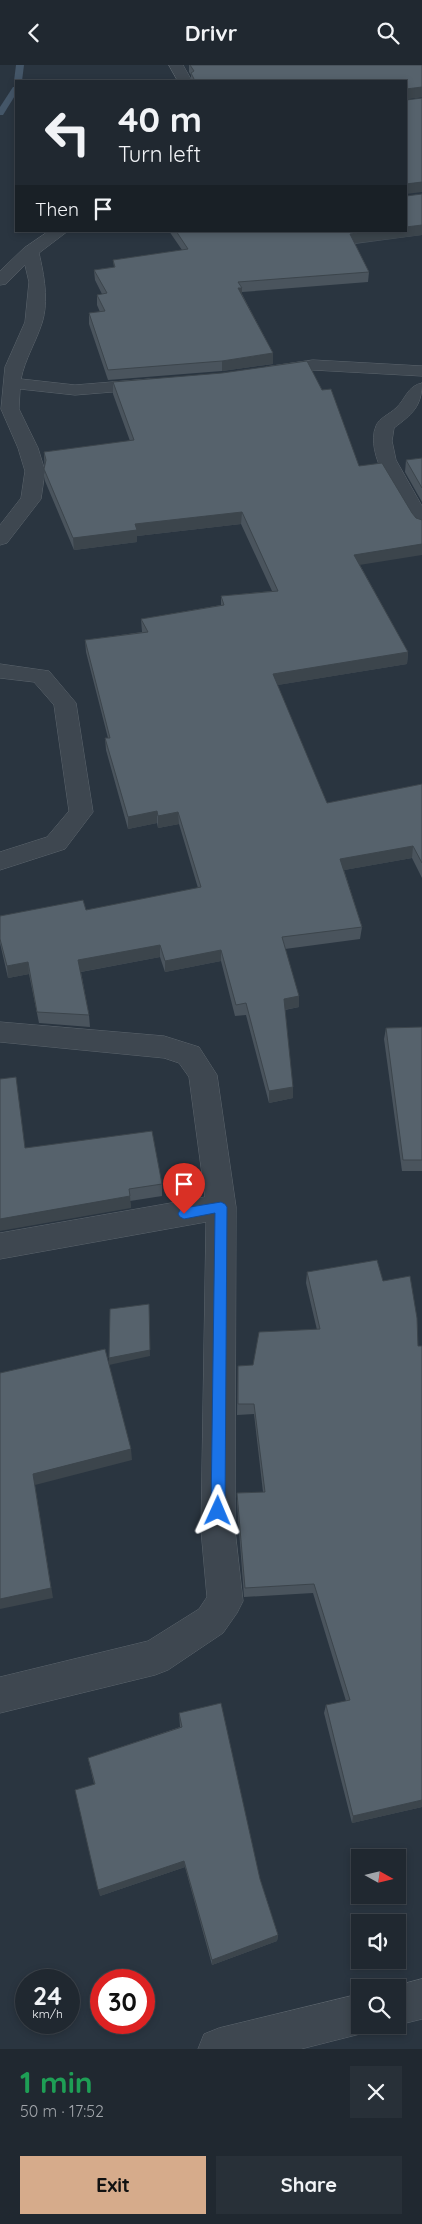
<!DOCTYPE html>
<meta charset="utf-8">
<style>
body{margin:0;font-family:Quicksand,sans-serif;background:#283038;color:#f1f3f6;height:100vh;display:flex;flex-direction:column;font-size:19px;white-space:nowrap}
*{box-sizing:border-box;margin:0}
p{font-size:16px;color:#a2a6ab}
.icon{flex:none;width:28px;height:28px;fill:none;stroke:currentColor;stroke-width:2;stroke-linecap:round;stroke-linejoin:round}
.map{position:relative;height:1984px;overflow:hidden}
.details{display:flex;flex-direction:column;background:#202830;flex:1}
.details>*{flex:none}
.top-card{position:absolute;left:15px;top:15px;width:392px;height:152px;border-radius:0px;box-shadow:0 2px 8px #0003,0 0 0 1px #3d444c;background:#202830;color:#f1f3f6;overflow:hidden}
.needle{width:32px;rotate:98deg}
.buttons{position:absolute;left:351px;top:1784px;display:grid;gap:10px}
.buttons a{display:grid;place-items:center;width:55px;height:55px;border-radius:0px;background:#202830;box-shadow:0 2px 8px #0003,0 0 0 1px #3d444c;font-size:25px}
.speed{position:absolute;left:15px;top:1904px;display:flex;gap:10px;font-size:25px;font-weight:700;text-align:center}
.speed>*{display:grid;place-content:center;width:65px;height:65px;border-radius:50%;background:#202830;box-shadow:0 2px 8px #0003,0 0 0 1px #3d444c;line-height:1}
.speed small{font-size:12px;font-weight:400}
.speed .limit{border:8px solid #d22;background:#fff;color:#111}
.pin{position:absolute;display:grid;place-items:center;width:42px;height:42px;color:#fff;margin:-51px -21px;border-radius:50% 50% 50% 0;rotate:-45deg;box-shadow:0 0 5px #0007}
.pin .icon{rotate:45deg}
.me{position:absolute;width:55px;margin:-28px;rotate:1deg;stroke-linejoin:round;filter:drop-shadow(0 0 4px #0008)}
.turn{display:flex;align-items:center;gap:18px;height:105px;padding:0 20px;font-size:22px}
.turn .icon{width:65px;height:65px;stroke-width:2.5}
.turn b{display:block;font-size:35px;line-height:42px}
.then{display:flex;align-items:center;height:48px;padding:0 20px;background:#0003;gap:10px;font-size:19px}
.round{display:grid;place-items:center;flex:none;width:52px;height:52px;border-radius:0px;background:#283038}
.head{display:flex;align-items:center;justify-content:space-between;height:85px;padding:0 20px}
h1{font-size:30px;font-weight:700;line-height:38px;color:#1e9e55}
.primary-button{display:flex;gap:10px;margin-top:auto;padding:10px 20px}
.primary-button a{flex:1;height:58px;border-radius:0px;background:#d6ab8b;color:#111;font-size:20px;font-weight:700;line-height:58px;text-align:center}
.primary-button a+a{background:#283038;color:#f1f3f6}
header{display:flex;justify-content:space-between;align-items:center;height:65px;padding:0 20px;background:#202830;font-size:22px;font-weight:700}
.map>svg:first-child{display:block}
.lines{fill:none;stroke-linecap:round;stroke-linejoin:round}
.stream{fill:#445668;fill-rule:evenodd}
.minor-casing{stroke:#5c656d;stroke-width:1}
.minor{fill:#3e4750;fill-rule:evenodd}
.wall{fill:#4a545d}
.shaded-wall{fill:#3c454c}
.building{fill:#56626c;stroke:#3c454c}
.route{fill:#1a73e8;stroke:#114b97}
</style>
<header><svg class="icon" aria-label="back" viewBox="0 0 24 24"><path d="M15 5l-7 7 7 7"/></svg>Drivr<svg class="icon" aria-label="search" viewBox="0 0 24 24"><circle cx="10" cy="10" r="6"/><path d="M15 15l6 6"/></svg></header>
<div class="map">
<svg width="422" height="1984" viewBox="0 0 422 1984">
<rect width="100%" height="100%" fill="#2a3540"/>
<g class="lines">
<g class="stream">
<path d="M16 0H24L22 16 16 18 14 16Z"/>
<path d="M13 22H16V29L3 50H0V42Z"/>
</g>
<g class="minor-casing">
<g id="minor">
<path d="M169 0H183L192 16H178Z"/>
<path d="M49 166H68L39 188C44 210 49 236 42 258 36 277 25 294 21 314L75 320 149 314 155 315 158 319 155 323 149 324 75 330 20 324 19 344 38 383 45 406 41 434 7 478 0 480V460L21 433 25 406 18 383 1 344 5 302 25 257 29 217 25 200 6 219 0 220V206L24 183Z"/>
<path d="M313 295 422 301V311L313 305 272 311 266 310 263 306 266 302 272 301Z"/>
<path d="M422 318C422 342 412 349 394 363L392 376 396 395 422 441V465L415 463 412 459C398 435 364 389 376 361 379 353 390 349 396 343 406 334 407 321 422 318Z"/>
<path d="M0 599 49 606 76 638 93 747 65 784 0 805V787L47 772 69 746 54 640 34 617 0 613Z"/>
<path d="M0 957 164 971 199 982 217 1010 236 1142 235 1465 243 1536 237 1548 223 1568 168 1605 155 1610 0 1648V1612L148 1576 199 1544 207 1532 201 1465 206 1157 0 1194V1168L205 1132 189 1012 179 998 164 993 0 977Z"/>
<path d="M422 1914V1954L398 1960H397L398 1922H391Z"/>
<path d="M360 1929V1960H376L374 1963 360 1969 301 1984H198L204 1969 219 1963Z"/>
</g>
</g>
<use href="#minor" class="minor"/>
</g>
<g class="wall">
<path d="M189 0H422V32L406 34V16H191V10L189 7Z"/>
<path d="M422 129V170L355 179 369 207 368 217 242 227V229L273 288V299L222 306 108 315 89 259V248L100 247 97 240V230L102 229 95 215 94 205 114 202 113 195 182 185 169 166H406Z"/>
<path d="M113 317 360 500 408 587 407 599 277 620 327 738 422 719V813L412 793 344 805 362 862 360 874 285 884 299 942 285 945 293 1033 269 1038 246 950 235 951 221 896 165 907 160 892 81 907 89 950 90 962 39 958 29 909 8 913 0 878V851L86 845 198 823 179 759 158 763 157 758 128 764 106 685 105 673H108L86 587 85 575 142 567 141 554 221 540V531L272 526 241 459 137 471V477L74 485 45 416 44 387 130 376 113 329Z"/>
<path d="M422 393V437L405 407 406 395Z"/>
<path d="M422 962V1106H402L384 974 386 963Z"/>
<path d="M26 1083 162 1119V1131L130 1136 131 1143Z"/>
<path d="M307 1207 383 1216 418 1281H422V1742L352 1758 324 1648 326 1640 346 1636 313 1528 244 1532 237 1438V1428L263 1427 254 1349 237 1350 238 1301 253 1300 317 1265 306 1218Z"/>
<path d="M179 1648 260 1814 278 1870 277 1876 212 1900 185 1802 100 1831 94 1719 88 1693 180 1662Z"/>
</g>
<g class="shaded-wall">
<path d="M422 22V32L406 34V24Z"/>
<path d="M422 117V127L406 129V119Z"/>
<path d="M422 160V170L349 179 350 169 373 166H406V162Z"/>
<path d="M238 223H242V233Z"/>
<path d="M273 288V299L222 306V296Z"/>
<path d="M242 447 241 459 137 471V477L74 485 73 473 135 459Z"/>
<path d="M422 479V490L353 501 354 490Z"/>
<path d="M408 587 407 599 272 621 273 609Z"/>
<path d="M157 746V758L128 764V752Z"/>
<path d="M178 747 179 759 158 763V751Z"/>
<path d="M413 781 412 793 339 806 340 794Z"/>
<path d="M160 880V892L80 907 78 895Z"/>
<path d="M221 885V896L165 907V896Z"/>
<path d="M28 897 29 909 8 913 7 901Z"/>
<path d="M299 931V942L283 945 284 934Z"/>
<path d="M293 1022V1033L269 1038V1026Z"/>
<path d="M130 1131 131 1143 0 1166V1154Z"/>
<path d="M149 1239 150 1291 109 1300V1293Z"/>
<path d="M131 1384 132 1395 35 1420 53 1533 0 1544V1534L33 1409Z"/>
<path d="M422 1735V1742L352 1758 353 1751Z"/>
<path d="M184 1796 185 1802 100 1831 98 1825Z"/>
<path d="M278 1870 277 1876 212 1900V1895Z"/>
</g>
<g class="building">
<path d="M190 0H422V22L406 24V16H195L191 8 194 6Z"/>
<path d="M422 33V117L406 119V35Z"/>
<path d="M422 129V160L406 162V131Z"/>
<path d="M176 166H373L350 169 369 207 238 217 242 223H238L273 288 222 296 108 305 89 248 105 246 97 230 107 228 94 205 115 202 113 195 188 184Z"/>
<path d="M307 296 322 325 331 324 359 401 382 398 412 448 416 453 422 455V479L354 490 408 587 273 609 327 738 422 719V798L413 781 340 794 362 862 282 872 299 931 284 934 293 1022 269 1026 246 938 236 940 221 885 165 896 160 880 78 895 89 950 37 947 28 897 7 901 0 874V851L83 835 86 845 201 822 178 747 158 751 157 746 128 752 105 673H110L85 575 148 567 141 554 224 540 221 531 278 526 242 447 135 459 137 465 73 473 44 404 46 395 44 387 134 375 113 317 222 308Z"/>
<path d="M422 393V423L406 395Z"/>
<path d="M422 962V1095H403L386 963Z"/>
<path d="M16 1012 25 1083 152 1066 162 1119 129 1124 130 1131 0 1154V1014Z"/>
<path d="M377 1195 383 1216 410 1211 417 1253 418 1281H422V1735L353 1751 326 1640 350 1635 314 1519 245 1523 237 1428 265 1427 254 1339H238V1301L253 1300 259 1267 320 1264 307 1207Z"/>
<path d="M149 1239 150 1285 109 1293 110 1244Z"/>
<path d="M105 1284 131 1384 33 1409 51 1523 0 1534V1308Z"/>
<path d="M221 1638 260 1814 278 1870 212 1895 184 1796 98 1825 75 1725 95 1719 88 1693 182 1662 179 1648Z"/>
</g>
<path class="route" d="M221 1137 225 1139 227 1142 225 1446 223 1450 218 1452 213 1450 211 1446 215 1148 184 1154 180 1152 178 1149 180 1145 184 1143Z"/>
</svg>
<div class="buttons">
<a><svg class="needle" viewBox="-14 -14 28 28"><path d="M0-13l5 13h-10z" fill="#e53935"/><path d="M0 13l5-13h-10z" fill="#a2a6ab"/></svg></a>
<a><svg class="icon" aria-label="sound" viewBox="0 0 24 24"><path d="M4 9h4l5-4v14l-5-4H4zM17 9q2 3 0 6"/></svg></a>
<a><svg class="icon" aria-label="search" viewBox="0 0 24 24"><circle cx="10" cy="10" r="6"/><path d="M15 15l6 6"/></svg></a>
</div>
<div class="speed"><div>24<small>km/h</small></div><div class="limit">30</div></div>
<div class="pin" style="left:184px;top:1149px;background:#d93025"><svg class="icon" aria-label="arrive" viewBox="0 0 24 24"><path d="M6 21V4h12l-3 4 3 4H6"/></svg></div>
<svg class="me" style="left:218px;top:1446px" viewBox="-20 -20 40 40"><path d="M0-17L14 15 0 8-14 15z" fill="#1a73e8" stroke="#fff" stroke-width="4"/></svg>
<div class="top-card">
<div class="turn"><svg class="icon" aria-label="left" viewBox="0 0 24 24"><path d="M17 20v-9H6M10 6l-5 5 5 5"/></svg><div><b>40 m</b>Turn left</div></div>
<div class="then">Then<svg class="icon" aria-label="arrive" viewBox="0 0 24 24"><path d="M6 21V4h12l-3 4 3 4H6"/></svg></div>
</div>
</div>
<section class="details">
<div class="head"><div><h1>1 min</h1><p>50 m · 17:52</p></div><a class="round"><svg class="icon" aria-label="close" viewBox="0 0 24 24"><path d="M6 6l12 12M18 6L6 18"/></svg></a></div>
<div class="primary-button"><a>Exit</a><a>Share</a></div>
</section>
